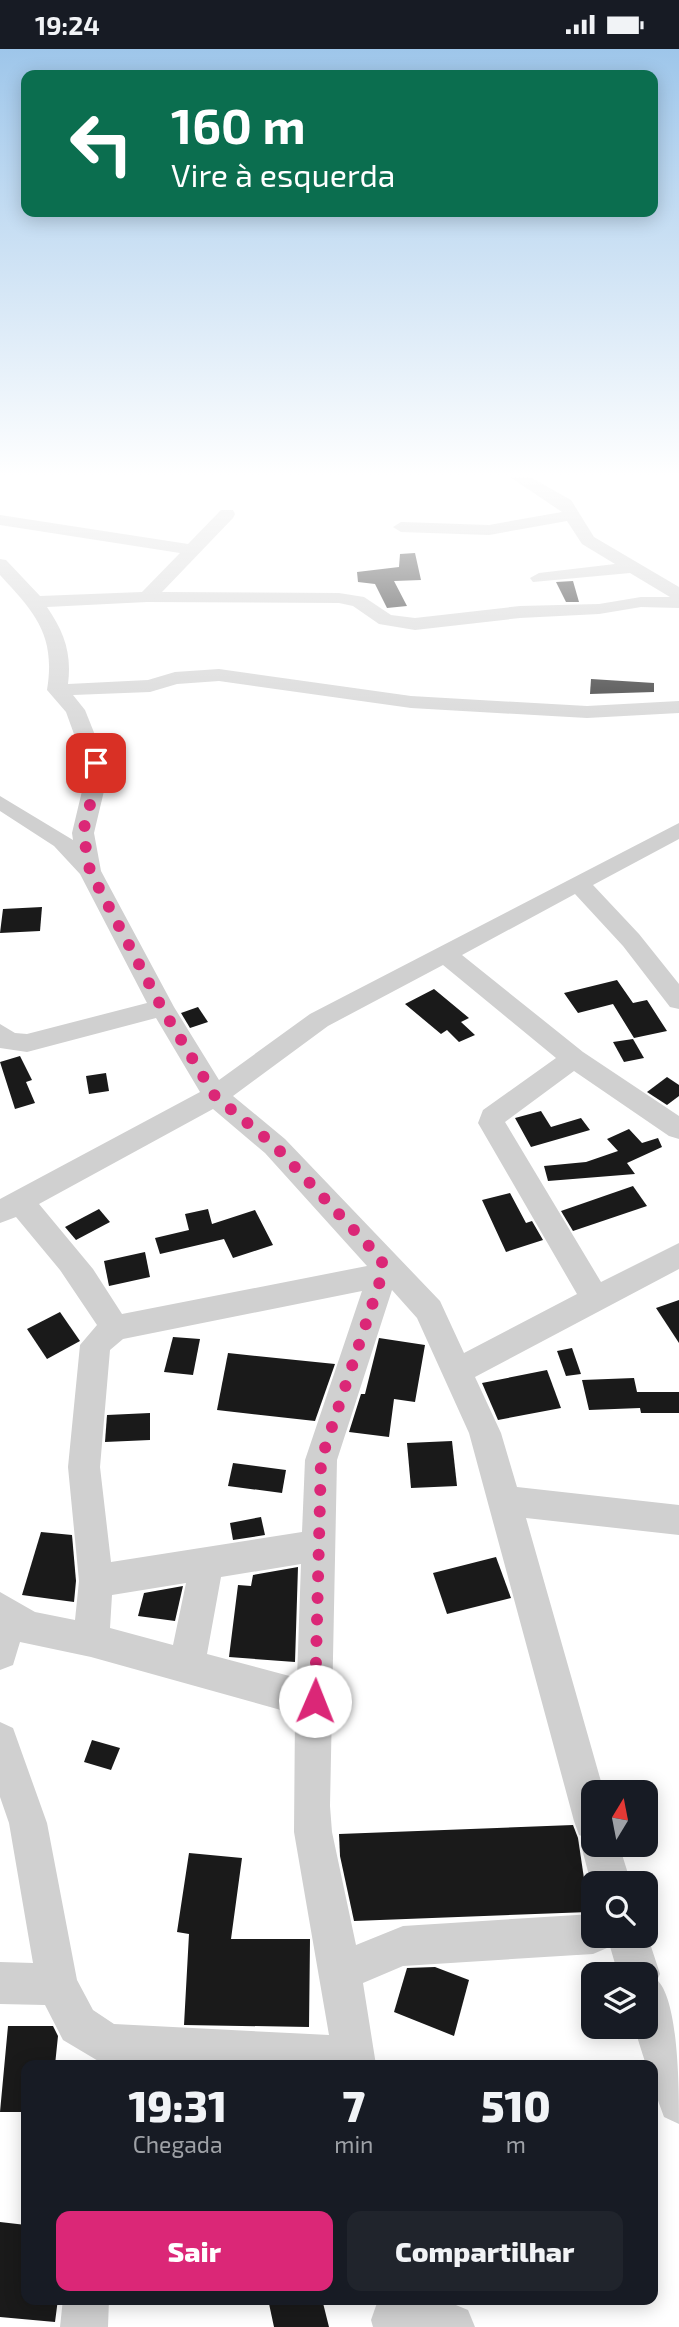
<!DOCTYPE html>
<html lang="pt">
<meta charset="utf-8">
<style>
body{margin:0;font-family:"Exo 2",sans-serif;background:#20242c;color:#f1f3f6;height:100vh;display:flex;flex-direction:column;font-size:26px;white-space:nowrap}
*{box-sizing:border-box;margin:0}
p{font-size:23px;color:#9ea1a6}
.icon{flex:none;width:38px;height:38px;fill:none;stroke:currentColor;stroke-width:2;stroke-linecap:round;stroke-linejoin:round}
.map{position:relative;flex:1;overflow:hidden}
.details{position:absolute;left:21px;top:2011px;width:637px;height:245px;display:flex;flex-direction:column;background:#171b24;border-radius:14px;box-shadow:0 4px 18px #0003}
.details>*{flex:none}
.guide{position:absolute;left:21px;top:21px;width:637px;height:147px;border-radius:14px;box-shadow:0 4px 18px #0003;background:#0b6e4f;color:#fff;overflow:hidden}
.needle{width:46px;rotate:10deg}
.controls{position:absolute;left:581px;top:1731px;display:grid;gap:14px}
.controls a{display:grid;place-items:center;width:77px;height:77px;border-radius:14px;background:#171b24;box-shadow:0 4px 18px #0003;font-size:35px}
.pin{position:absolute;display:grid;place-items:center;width:60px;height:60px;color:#fff;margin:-30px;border-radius:14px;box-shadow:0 4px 10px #0006}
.me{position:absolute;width:77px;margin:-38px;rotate:1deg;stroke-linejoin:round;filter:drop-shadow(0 0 5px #0008)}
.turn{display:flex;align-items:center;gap:24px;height:147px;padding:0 35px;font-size:32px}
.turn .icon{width:91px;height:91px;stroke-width:2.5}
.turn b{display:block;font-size:49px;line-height:60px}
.eta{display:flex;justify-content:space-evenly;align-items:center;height:119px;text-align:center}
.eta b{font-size:42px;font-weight:800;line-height:49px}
.cta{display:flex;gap:14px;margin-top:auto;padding:14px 35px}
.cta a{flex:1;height:80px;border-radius:14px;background:#db2777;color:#fff;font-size:28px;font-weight:800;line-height:80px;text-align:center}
.cta a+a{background:#20242c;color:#f1f3f6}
.status{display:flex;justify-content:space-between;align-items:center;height:49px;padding:0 35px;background:#171b24;direction:ltr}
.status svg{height:19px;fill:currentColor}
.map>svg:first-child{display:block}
.building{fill:#1a1a1a}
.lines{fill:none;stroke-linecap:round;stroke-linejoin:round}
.minor{fill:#d0d0d0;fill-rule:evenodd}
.route{stroke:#db2777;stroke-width:12;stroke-dasharray:0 21.6}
</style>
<div class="status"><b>19:24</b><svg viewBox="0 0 49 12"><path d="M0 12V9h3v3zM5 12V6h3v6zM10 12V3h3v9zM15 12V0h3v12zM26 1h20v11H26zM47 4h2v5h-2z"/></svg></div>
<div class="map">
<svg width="679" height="2278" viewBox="0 0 679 2278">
<rect width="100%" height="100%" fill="#fff"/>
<g class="building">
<path d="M415 504 421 531 394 532 407 557 387 559 375 535 358 533 357 523 399 518 400 505Z"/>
<path d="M573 532 579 553H566L556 533Z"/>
<path d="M591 630 654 634V643L590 645Z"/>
<path d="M42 858 40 882 0 884 3 860Z"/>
<path d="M617 931 633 954 647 951 667 982 634 989 613 955 578 964 564 944Z"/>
<path d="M434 940 469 969 461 973 475 986 459 993 447 981 441 985 405 955Z"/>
<path d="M198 958 208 973 190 979 181 964Z"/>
<path d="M633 990 644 1009 624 1013 613 993Z"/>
<path d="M20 1007 32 1031 26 1033 35 1054 15 1060 0 1013Z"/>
<path d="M106 1024 109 1042 89 1045 86 1027Z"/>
<path d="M667 1028 679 1036V1047L667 1056 647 1043Z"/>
<path d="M541 1062 551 1078 581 1069 590 1081 531 1098 515 1069Z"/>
<path d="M629 1080 642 1094 658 1089 662 1098 627 1114 635 1125 548 1132 544 1117 586 1113 618 1102 607 1090Z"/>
<path d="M633 1137 647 1157 573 1182 561 1162Z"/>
<path d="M510 1144 526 1174 532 1172 543 1191 506 1203 482 1151Z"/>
<path d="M99 1160 110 1173 76 1191 65 1178Z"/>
<path d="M208 1160 212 1175 255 1161 273 1196 233 1209 224 1190 160 1205 155 1189 189 1181 185 1165Z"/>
<path d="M145 1203 150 1228 109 1237 104 1212Z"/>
<path d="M679 1251V1294L656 1259Z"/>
<path d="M60 1263 80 1292 47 1310 27 1280Z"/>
<path d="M173 1288 200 1290 193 1326 164 1323Z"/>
<path d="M379 1289 425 1296 415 1353 394 1350 389 1388 349 1383 361 1345H365Z"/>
<path d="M572 1299 581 1325 566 1327 557 1302Z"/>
<path d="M228 1304 335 1315 315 1372 217 1361Z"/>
<path d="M547 1321 561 1359 498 1371 482 1334Z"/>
<path d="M634 1329 637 1343H679V1364H641L640 1359 589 1361 582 1331Z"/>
<path d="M150 1364V1391L105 1393 107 1366Z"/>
<path d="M452 1392 457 1437 411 1439 407 1394Z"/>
<path d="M233 1414 286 1421 282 1444 228 1437Z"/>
<path d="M261 1468 265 1486 233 1491 230 1474Z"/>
<path d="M41 1483 72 1486 76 1532 74 1553 22 1546Z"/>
<path d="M496 1508 511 1549 447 1565 433 1524Z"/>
<path d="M298 1518 295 1613 229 1608 238 1536 251 1537 253 1526Z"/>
<path d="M183 1537 175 1572 138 1567 144 1544Z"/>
<path d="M92 1691 120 1699 111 1721 84 1713Z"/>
<path d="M573 1776 578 1789 589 1863 354 1872 340 1807 339 1785Z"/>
<path d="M189 1804 242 1809 231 1890H310L309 1978 184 1976 189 1885 177 1883Z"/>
<path d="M435 1918 469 1931 454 1987 394 1963 407 1919Z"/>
<path d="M8 1977H53L58 1987 55 2016H26V2063H0Z"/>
<path d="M0 2173 26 2176V2250H58L55 2273 0 2268Z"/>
<path d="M268 2250H322L329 2278H274Z"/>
</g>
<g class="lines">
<g class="minor">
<path d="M510 428H530L571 451 594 488 679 538V559L641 558 599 565 520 569 415 581 379 575 353 557 339 554 147 553 47 558C64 583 72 604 68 635L148 631 175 623 219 620 411 647 587 657 679 652V664L587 669 411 659 219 632 177 635 150 643 73 646 85 661 109 721 94 784 101 822 174 958 219 1031 310 965 679 774V790L593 836 639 885 679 935V960L670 958 623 897 575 845 462 906 583 1003 679 1067V1090L669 1087 574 1022 505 1073 601 1233 679 1194V1220L475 1328 501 1384 517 1438 679 1456V1486L526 1469 604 1743H593V1796H619L631 1834H593V1839L591 1834 581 1796 584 1788 579 1786 574 1772 469 1384 417 1269 392 1241 337 1411 330 1757 332 1783 356 1896 403 1877 593 1865V1886H646V1882L660 1925 657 1931C679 1951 679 2042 679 2075L664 2068 653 2038V2016H646L634 1978H646V1925H618L609 1894 607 1899 593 1905 403 1917 363 1934 376 2016H105L63 1991 45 1956 0 1955V1913L33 1914 9 1774 0 1748V1673L13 1679 47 1774 77 1931 93 1961 114 1975 329 1986 294 1783 295 1665 91 1608 20 1593 13 1616 0 1621V1543L35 1563 75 1571 79 1532 68 1418 80 1296 97 1276 60 1221 16 1168 0 1174V1150L200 1043 156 969 27 1003 0 999V975L15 984 27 985 147 954 80 825 54 797 0 762V747L73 791 72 784 87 721 66 663 47 641C56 586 35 564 0 526V510L6 511 40 547 142 543 180 504 0 476V466L188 495 221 461H233L235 465 233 469 162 543 339 544 364 548 391 566 415 569 520 557 599 555 641 548H670L630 524 533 533 530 529 539 524 615 515 582 495 567 472 489 486 401 483 393 478 401 473 489 476 562 463ZM443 916 556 1009 483 1061 478 1074 577 1245 464 1304 440 1252 285 1090 233 1047 328 977ZM213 1060 265 1104 367 1217 122 1265 93 1220 39 1155ZM362 1242 305 1411 302 1483 111 1513 100 1418 110 1301 123 1290ZM301 1515 297 1629 207 1605 221 1528ZM186 1534 173 1596 110 1579 112 1546Z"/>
<path d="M63 2250H109L108 2278H60Z"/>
<path d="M387 2250 451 2254 468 2261 475 2278H373L371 2271 377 2254Z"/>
</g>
</g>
<linearGradient id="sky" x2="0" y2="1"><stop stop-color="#9ec6ea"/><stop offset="0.57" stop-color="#fff"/><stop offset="1" stop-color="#fff" stop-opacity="0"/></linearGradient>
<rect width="679" height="747" fill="url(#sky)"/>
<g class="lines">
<path class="route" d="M96 714 98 724 83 783 90 822 162 959 215 1047 275 1097 382 1211V1226L321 1411 315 1652"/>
</g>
</svg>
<div class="controls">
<a><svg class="needle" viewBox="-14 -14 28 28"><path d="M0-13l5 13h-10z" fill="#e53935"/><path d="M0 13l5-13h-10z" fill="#9ea1a6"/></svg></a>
<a><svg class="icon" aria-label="search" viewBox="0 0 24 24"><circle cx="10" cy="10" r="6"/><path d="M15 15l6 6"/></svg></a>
<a><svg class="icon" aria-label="layers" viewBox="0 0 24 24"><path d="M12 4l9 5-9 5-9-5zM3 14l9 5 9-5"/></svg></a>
</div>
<div class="pin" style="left:96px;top:714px;background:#d93025"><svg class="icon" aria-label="arrive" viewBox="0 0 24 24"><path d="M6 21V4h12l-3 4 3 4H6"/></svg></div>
<svg class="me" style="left:315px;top:1652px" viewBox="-20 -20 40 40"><circle r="19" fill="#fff"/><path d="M0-13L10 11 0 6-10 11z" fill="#db2777"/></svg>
<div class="guide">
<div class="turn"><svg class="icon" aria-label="left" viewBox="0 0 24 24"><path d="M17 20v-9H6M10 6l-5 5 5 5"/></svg><div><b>160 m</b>Vire à esquerda</div></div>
</div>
<section class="details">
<div class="eta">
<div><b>19:31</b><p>Chegada</p></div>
<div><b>7</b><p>min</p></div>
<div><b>510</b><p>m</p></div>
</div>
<div class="cta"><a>Sair</a><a>Compartilhar</a></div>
</section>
</div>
